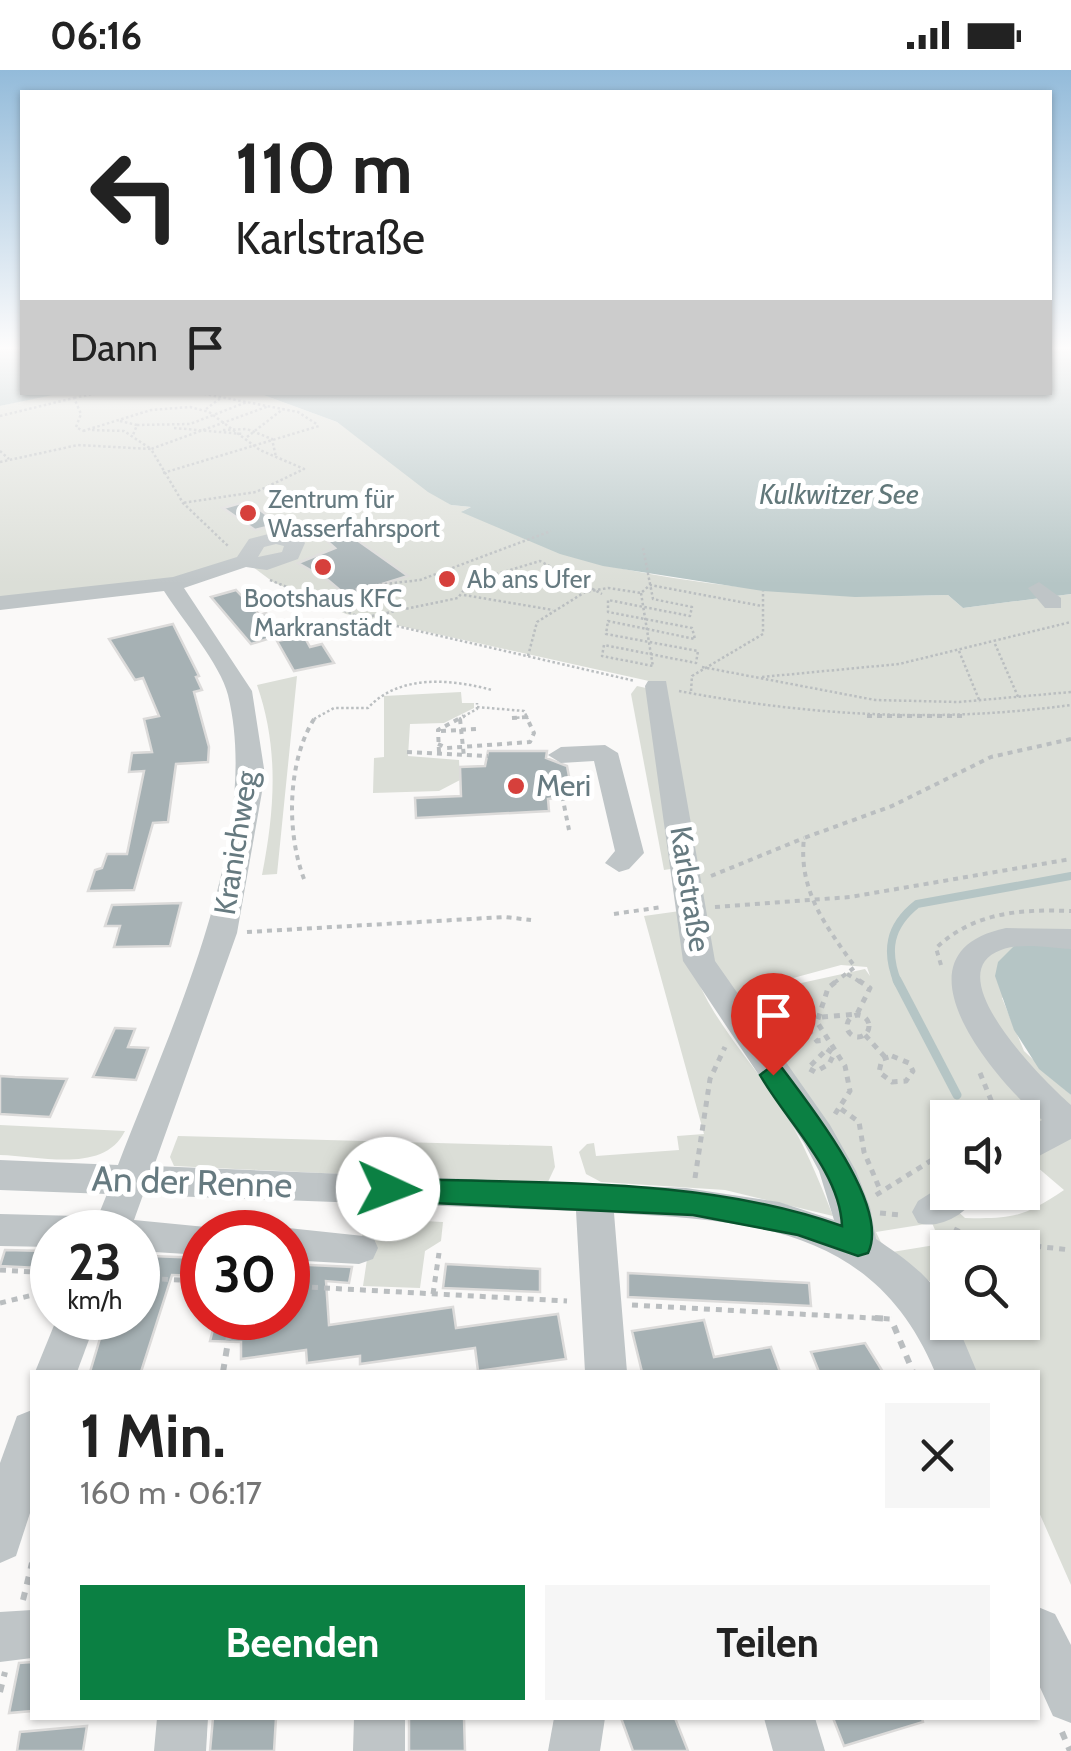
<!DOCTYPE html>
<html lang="de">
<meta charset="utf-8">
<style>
body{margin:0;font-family:Cabin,sans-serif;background:#f6f6f6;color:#222;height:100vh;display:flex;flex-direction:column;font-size:38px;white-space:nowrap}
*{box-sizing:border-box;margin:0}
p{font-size:32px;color:#767676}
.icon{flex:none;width:55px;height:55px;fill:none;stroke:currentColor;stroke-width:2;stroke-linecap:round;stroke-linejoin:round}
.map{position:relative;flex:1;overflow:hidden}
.panel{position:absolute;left:30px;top:1300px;width:1010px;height:350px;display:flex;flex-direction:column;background:#fff;border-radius:0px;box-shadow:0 2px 8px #0004}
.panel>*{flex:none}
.top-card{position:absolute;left:20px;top:20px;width:1032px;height:305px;border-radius:0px;box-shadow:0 2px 8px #0004;background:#fff;color:#222;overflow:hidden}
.buttons{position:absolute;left:930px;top:1030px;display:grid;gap:20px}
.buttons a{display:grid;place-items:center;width:110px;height:110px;border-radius:0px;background:#fff;box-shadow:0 2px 8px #0004;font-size:50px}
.speed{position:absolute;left:30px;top:1140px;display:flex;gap:20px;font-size:50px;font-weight:700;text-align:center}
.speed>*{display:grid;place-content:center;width:130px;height:130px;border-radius:50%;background:#fff;box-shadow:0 2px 8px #0004;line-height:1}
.speed small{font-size:25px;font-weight:400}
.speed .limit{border:15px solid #d22;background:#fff;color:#111}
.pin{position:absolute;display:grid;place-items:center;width:85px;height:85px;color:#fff;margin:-102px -42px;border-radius:50% 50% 50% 0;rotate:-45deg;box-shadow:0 0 10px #0007}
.pin .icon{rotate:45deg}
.me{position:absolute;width:110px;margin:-55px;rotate:92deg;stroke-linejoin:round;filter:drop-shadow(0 0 8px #0008)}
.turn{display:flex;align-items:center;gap:35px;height:210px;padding:0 50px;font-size:45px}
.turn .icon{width:130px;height:130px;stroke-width:2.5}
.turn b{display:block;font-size:70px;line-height:85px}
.then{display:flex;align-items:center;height:95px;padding:0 50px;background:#0003;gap:20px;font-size:38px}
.round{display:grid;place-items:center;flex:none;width:105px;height:105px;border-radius:0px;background:#f6f6f6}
.headline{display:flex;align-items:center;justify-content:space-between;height:170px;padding:0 50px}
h1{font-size:60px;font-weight:800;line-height:75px}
.button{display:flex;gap:20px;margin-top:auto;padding:20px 50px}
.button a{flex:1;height:115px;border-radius:0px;background:#0b8043;color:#fff;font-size:40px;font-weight:800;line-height:115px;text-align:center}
.button a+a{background:#f6f6f6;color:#222}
.status{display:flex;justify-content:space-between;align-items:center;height:70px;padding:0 50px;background:#fff;direction:ltr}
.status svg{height:28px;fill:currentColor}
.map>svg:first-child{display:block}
.green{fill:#dbded7;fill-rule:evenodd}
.water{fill:#b5c5c5}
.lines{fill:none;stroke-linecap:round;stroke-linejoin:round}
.stream-far1{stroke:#b5c5c5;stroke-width:8}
.stream{stroke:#b5c5c5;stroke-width:9}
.building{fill:#a6b1b4;stroke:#dcdbda;stroke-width:2.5}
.path-far3{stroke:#babec0;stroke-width:2.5;stroke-dasharray:2.5 2.5;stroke-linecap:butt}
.path-far2{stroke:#babec0;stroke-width:4;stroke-dasharray:5 5;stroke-linecap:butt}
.path-far1{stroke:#babec0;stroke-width:5;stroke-dasharray:6 6;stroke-linecap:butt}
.path{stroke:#babec0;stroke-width:6;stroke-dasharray:8 8;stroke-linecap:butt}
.minor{fill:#bfc5c7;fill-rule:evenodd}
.route{fill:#0b8043;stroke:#07532c;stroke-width:2.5}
.poi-dot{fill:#d6403c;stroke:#fff;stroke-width:4}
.labels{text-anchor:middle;stroke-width:10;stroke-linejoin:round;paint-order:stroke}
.far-poi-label{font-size:25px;fill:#667a80;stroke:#fff;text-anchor:start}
.far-water-label{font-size:28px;font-style:italic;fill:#62787a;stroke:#fff}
.poi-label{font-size:30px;fill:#667a80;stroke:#fff;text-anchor:start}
.street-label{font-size:30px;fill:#667a80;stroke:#fff}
.near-street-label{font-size:35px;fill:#667a80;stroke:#fff}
</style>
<div class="status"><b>06:16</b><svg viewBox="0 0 49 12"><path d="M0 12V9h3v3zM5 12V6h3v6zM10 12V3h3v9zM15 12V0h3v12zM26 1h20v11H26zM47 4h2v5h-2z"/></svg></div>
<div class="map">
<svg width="1071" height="1681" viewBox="0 0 1071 1681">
<rect width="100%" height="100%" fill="#faf9f8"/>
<g class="green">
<path d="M62 322 258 323 337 352 451 435 471 437 463 441C511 459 563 486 614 497 725 520 835 528 948 525L963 538 1071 524V876L1002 928 1024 981 1071 1025V1515L1038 1440V1302H976L954 1253 1022 1252V1178H948L947 1238 937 1215 857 1174 856 1139 716 923 689 815 649 611 346 544 273 512 245 491 176 513 0 533V336ZM841 895 867 897 870 906 865 899 783 917 740 933 734 924ZM948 1048H1022L1023 1067 1065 1069 1030 1091 1064 1120C1024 1147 1013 1149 965 1148L941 1126 947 1121ZM932 1153 941 1174 886 1183 876 1162Z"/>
<path d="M297 606 277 804 262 805C275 739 279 678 257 615Z"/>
<path d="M637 616 646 618 677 798 664 800 631 624Z"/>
<path d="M461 622 462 633H474V638L444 653 410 654 408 686 459 690 460 710 439 721 373 723 374 688 384 687V626Z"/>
<path d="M680 841C690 930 733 965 780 1035 803 1070 818 1108 833 1146L725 1120 601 1112 586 1104 579 1082 587 1074 594 1073 596 1086 679 1080 677 1066 704 1064 644 846Z"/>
<path d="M0 1055 125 1061C104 1104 41 1086 0 1085Z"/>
<path d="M178 1066 552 1076 555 1097 547 1114 174 1096 170 1087Z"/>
<path d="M366 1148 443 1152 441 1171 425 1181 420 1218 363 1216 369 1176 360 1175Z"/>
</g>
<g class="water">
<path d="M0 279H22V322L62 323 0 336Z"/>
<path d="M1050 279H1071V524L963 538 948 525 855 527 763 521 603 496 560 484 461 442 471 437 451 435 428 422 337 352 258 323 1050 322Z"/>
<path d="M1045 874 1071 876V1025L1039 999 1014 960 995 906 998 892 1014 876Z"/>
</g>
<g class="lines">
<path class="stream-far1" d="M898 913C885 881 889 856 917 834L1071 806"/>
<path class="stream" d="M897 910 957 1025"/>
</g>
<g class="building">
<path d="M248 431 279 454 255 460 223 438Z"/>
<path d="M350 465 408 506 366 519 382 532 361 538 328 510 298 493 335 478 327 471Z"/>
<path d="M236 520 260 545 266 543 287 563 251 574 211 527Z"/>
<path d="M173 554 199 606 196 607 202 620 194 622 209 677 208 692 176 694 168 752 153 753 134 820 88 821 95 800 102 798 107 784H127L144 701 129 702 132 683 152 682 144 649 159 646 143 608 135 610 109 569Z"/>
<path d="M304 566 310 577 322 574 334 593 294 601 277 571Z"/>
<path d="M488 681H547L546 688 567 696 572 722 553 723 554 728 548 729 549 741 416 748 415 728 461 726 460 697 485 696Z"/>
<path d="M181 833 170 876 114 877 120 856H105L112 835Z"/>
<path d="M115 958 135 959 128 977 148 978 136 1010 93 1007Z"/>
<path d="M0 1006 15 1007 67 1009 50 1047 0 1044Z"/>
<path d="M5 1180 47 1181 39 1198 0 1196Z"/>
<path d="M151 1186 202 1188V1206L172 1205 141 1302H90L104 1255H111L113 1248H138V1227Z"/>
<path d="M288 1194 352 1197 349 1213 326 1211 329 1255 453 1237 456 1258 558 1244 566 1289 478 1301 475 1278 360 1294V1286L307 1293 306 1280 241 1289V1272L210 1271 216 1248H288Z"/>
<path d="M446 1194 540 1199V1222L443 1218Z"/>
<path d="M628 1203 809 1213 811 1236 628 1227Z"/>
<path d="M704 1250 714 1287 771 1277 780 1302H642L632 1261Z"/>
<path d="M865 1273 883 1302H819L811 1282Z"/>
<path d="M32 1592V1641L9 1643 19 1593Z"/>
<path d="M213 1648H276L274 1681H210Z"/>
<path d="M409 1648H464L465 1681H409Z"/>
<path d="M621 1648H675L688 1681H633Z"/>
<path d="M833 1648H922L923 1652 844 1676Z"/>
<path d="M87 1656 83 1681H17L20 1662Z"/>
</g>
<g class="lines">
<g class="path-far3">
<path d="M194 322 298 342 318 355"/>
<path d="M74 328 104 322"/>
<path d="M206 339 222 327"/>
<path d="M0 346 74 328 81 344 76 357 83 361"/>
<path d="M120 351 137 355 133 365"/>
<path d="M137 355 190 354 247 332"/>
<path d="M174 358 243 364"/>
<path d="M92 360 124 361 151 379 269 336"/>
<path d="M223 360 247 359 272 369 276 387"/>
<path d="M83 361 151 340 190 337 209 342 260 380 304 399 256 422 182 433"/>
<path d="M247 367 283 339"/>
<path d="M0 381 9 389"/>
<path d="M0 392 78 375 151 379 183 433 228 476"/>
<path d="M163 403 319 356"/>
<path d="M643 478 653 529 692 537 690 546 608 530V542L692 558 695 569 608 551 606 564 698 581 696 593 604 575 602 586 653 596"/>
<path d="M270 510 362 548 635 611"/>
<path d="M641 523 653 597"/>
<path d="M464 525 553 540"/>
<path d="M317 531 367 516 420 510 551 461"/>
<path d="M367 547 458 528 470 512 540 491 602 524"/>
<path d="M995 574 1019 629"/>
<path d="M959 581 980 632"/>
<path d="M528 586 537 552 585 522 608 518 641 523 650 515 762 536"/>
<path d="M702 597 875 630 959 632 1071 622"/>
<path d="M762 607 899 594 1071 552"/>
<path d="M679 621C811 646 938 653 1071 635"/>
<path d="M691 621 692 606 763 564V521"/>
<path d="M477 637 524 641 528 649"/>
<path d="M512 648 528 647"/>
<path d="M314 649 334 638H368C399 604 451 609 492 620"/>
<path d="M459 649 477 639V633"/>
</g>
<g class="path-far2">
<path d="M867 646H964"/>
<path d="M512 648 528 647"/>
<path d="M460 649 464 687"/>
<path d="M441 661 476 659"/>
<path d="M438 674 447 678 530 672 534 663 526 646"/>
<path d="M407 682 488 686"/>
<path d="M439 682 438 660 464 646"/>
<path d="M562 725 588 720"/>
<path d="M553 726 562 725 569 760"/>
<path d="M711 806 804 768"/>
<path d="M304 809C286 762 287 689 316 646"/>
<path d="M715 837 850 827 1071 789"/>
<path d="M614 844 662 837"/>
<path d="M247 862 505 847 531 850"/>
<path d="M941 895 936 878C974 842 1021 839 1071 841"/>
<path d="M847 904 862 913"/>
<path d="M834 913 855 897C826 856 798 821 804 768L892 736 991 687 1071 669"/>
</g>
<g class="path-far1">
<path d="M750 920 787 936 817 971 826 970"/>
<circle cx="858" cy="956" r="11"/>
<path d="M822 947 857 944 870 918 858 910"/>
<path d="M865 965 885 987"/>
<path d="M827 979 834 984 829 994 815 1002 808 998Z"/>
<path d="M892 986 909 993 913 1001 906 1011 892 1012 879 1002 882 989Z"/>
<path d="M980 1003 993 1035 984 1048"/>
<path d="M841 1039 859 1052 864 1082 881 1122"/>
<path d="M835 1044 850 1021 845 996 817 952 828 918 838 910"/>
<path d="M695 1108 710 1009 725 977"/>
<path d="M876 1125 948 1080"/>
<path d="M880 1143 901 1145"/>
<path d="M954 1159 978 1170 1071 1180"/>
<path d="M0 1200 52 1203"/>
<path d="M138 1208 202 1211"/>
<path d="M288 1216 567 1231"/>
<path d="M433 1224 439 1183"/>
<path d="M0 1233 41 1223"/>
<path d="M632 1235 891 1249"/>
</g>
<g class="path">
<path d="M875 1248 891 1249"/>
<path d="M894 1256 913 1302"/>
<path d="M223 1302 232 1248"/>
<path d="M23 1530 32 1493"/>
<path d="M0 1622 5 1602"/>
<path d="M1062 1662 1070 1681"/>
</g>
<g class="minor">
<path d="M276 462 302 469 305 473 298 489 267 500 246 497 184 518 252 621 265 705 237 863 154 1096 686 1118 779 1132 834 1150 819 1101 804 1073 683 891 645 616 648 611H666L715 891 830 1055 856 1101 870 1137 876 1169C903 1187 948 1217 948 1252H956L977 1302H935C875 1158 753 1151 614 1143L627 1302H585L576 1141 143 1125 134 1150 216 1158 218 1162H202V1185L138 1181V1162H52V1177L0 1176V1144L78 1146 94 1156 107 1124 0 1120V1090L118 1095C169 961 263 768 228 625 221 595 181 548 164 521L0 540V526L173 507 237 487 249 469ZM276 474 284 476 282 482 258 487 264 477Z"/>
<path d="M1039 512 1061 528V538H1045L1028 518Z"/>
<path d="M605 675 618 683 644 783 629 799 619 802 605 793 615 781 594 691 561 693 548 685 561 677Z"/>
<path d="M1006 858 1071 859V879C1050 878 1022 872 1001 880 934 904 1048 1015 1071 1035V1069L1022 1095V1062L1042 1050C993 1008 887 883 1006 858Z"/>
<path d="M948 1112V1122H979C969 1143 940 1160 918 1153L912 1142 918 1131Z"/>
<path d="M288 1158 373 1167 378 1178 373 1189 359 1194 288 1190V1162H275Z"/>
<path d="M57 1248H97L77 1302H35Z"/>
<path d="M32 1340V1437L16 1486 0 1493V1393L17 1346Z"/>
<path d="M1038 1537 1055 1544 1071 1575V1653L1053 1646 1038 1613Z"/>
<path d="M32 1540V1588L0 1592V1542Z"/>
<path d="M157 1648H208L206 1681H154Z"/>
<path d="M354 1648H405V1681H353Z"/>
<path d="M554 1648H605L600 1681H548Z"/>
<path d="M764 1648H815L825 1681H773Z"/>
</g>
</g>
<linearGradient id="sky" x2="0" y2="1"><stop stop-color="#93bbda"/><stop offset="0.54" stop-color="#fdfcfc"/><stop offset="1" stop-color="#fdfcfc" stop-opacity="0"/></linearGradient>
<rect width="1071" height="514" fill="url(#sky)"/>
<path class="route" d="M773 995 782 998C810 1036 891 1136 868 1183L858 1186 798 1165 693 1145 388 1131 377 1127 373 1119 377 1111 388 1108C537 1115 699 1105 842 1156 840 1101 786 1051 760 1005Z"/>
<g class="poi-dot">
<circle cx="248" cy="443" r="10"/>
<circle cx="323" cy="497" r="10"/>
<circle cx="447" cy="509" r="10"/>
<circle cx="516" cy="716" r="10"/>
</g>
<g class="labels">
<g class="far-poi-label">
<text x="268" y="438">Zentrum für<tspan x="268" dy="29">Wasserfahrsport</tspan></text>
<text x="467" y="518">Ab ans Ufer</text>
<text x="323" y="537" text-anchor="middle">Bootshaus KFC<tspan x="323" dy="29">Markranstädt</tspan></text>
</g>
<g class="far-water-label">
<text x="839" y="434">Kulkwitzer See</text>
</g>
<g class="poi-label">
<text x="536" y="726">Meri</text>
</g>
<g class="street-label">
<text transform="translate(236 773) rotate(-81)" y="10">Kranichweg</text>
<text transform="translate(690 819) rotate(81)" y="10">Karlstraße</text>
</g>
<g class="near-street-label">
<text transform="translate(192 1112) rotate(2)" y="12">An der Renne</text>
</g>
</g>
</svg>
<div class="buttons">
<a><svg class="icon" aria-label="sound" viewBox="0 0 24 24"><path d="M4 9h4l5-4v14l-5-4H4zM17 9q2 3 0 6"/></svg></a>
<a><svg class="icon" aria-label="search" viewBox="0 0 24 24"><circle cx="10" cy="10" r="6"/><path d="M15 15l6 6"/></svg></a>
</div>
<div class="speed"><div>23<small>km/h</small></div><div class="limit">30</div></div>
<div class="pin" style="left:773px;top:1005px;background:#d93025"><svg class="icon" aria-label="arrive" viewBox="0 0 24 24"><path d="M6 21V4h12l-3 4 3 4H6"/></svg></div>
<svg class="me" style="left:388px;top:1119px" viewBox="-20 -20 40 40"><circle r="19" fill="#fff"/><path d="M0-13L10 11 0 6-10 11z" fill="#0b8043"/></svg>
<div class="top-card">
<div class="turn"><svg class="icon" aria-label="left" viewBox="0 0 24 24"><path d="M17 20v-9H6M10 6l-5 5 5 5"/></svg><div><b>110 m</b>Karlstraße</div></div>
<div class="then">Dann<svg class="icon" aria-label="arrive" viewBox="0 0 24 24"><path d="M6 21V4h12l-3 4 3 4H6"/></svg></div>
</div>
<section class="panel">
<div class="headline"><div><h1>1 Min.</h1><p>160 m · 06:17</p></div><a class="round"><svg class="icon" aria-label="close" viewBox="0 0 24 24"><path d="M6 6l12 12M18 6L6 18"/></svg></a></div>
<div class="button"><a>Beenden</a><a>Teilen</a></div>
</section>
</div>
